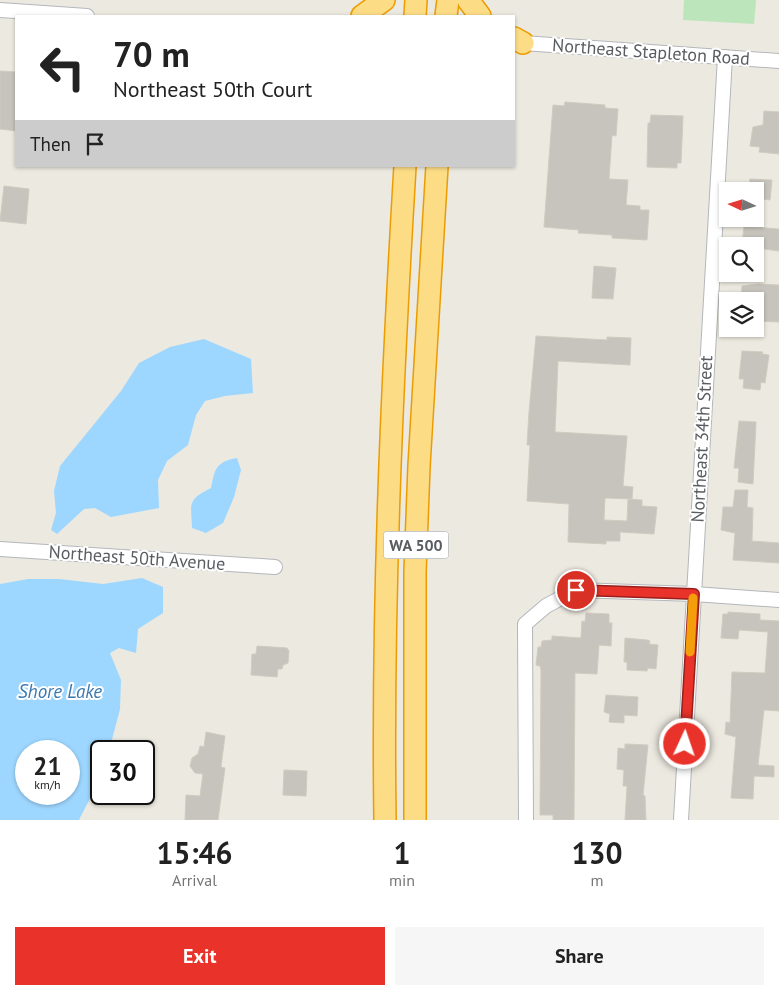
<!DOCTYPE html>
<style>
body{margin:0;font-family:"PT Sans",sans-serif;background:#f6f6f6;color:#222;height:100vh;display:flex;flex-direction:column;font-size:19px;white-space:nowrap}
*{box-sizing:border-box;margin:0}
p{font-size:16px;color:#767676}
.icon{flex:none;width:28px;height:28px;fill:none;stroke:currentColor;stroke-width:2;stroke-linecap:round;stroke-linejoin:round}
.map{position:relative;height:820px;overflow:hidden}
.sheet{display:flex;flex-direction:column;background:#fff;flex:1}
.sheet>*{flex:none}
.top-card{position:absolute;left:15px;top:15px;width:500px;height:152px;border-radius:0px;box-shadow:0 1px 4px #0004;background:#fff;color:#222;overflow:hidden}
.needle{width:32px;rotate:274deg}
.fabs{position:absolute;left:719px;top:182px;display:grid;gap:10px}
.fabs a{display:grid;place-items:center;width:45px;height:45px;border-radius:0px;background:#fff;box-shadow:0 1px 4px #0004;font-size:25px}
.speed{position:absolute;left:15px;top:740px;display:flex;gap:10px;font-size:25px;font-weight:700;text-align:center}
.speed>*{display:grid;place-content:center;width:65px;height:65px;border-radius:50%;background:#fff;box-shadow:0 1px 4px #0004;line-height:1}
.speed small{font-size:12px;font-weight:400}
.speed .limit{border:2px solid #111;border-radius:8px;background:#fff;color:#111}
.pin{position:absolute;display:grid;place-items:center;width:42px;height:42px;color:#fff;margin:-21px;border:2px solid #fff;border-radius:50%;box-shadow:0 1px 5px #0007}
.me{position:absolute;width:55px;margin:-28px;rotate:3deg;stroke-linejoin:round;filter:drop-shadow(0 0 4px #0008)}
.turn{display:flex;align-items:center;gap:18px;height:105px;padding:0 15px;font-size:22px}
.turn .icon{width:65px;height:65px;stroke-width:2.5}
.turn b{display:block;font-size:35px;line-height:42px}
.then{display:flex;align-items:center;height:48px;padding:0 15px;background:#0003;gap:10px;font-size:19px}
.eta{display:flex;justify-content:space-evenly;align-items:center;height:85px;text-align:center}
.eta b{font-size:30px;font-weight:700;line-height:35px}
.button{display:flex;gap:10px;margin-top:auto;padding:10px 15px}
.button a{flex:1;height:58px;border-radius:0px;background:#e93229;color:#fff;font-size:20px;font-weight:700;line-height:58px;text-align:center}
.button a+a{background:#f6f6f6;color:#222}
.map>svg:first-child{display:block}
.green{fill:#bde5bc}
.water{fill:#9dd7ff;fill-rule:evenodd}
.building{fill:#c7c4bd;stroke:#d1cbbf}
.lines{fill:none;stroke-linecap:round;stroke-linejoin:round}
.minor-casing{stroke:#b3b7bb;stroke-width:16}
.highway-casing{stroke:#ec9c00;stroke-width:24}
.minor{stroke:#fff;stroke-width:14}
.highway{stroke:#fddc86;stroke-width:21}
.route-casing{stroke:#97201b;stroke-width:12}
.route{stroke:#e93229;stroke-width:9}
.slow{stroke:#f59e0b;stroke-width:9}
.labels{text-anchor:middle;stroke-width:4;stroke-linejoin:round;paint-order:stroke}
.shield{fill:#fff;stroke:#8b8e90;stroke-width:1}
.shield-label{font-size:16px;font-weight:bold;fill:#595d61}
.street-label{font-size:18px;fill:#595d61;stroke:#fff}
.water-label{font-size:19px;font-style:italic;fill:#3b78b0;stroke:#fff}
</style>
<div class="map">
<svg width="779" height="820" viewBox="0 0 779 820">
<rect width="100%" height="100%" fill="#ece9e0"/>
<path class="green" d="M684 0H756L754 24 683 20Z"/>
<g class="water">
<path d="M204 339 251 359 253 393 225 396 205 401 196 415 188 445 167 461 158 480 159 508 111 517 95 508 84 509 57 534 51 530 56 513 54 491 60 466 121 391 139 363 170 347Z"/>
<path d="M237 458 241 470 234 497 223 523 206 533 192 528C191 503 187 500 211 488 215 468 216 462 237 458Z"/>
<path d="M142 578 163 587V613L138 629 136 653 119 648 110 653 121 680 120 709 109 751H101C101 782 92 794 79 820H0V584L28 579H59L103 584ZM26 751H69V794H26Z"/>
</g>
<g class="building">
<path d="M0 71 16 72V131L0 129Z"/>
<path d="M565 102 605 105V108L618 109 616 136 612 135 609 179 628 180 626 205 640 206V210H649L647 240 612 238V235L578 233 579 230 544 227 553 105 564 106Z"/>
<path d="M764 111 779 112V154L759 152 760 147 750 146 753 127 763 125Z"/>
<path d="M651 115 683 116 681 163H677V168L647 167 648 123H650Z"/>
<path d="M750 179 772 180 770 200 755 198V191H749Z"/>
<path d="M4 186 29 189 26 224 0 221Z"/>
<path d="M744 226 779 229V251L742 246Z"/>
<path d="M594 266 616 268 613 299 592 298Z"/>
<path d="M758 284 779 285V322L755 321V301H741L742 286Z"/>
<path d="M536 336 607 340V337L631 338 630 365 558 361 555 432 627 436 623 486 633 487 632 499 605 498 604 520 627 521 628 499 642 500V506L657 507 654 534 620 532V541H606V544L568 542 569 504 527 501 530 445H527L529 412Z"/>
<path d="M742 351 763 352 762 354 769 355 765 383 761 382 760 390 743 388 744 379H739Z"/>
<path d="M739 421 756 422 753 484 738 482 739 468H734Z"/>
<path d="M735 490H748L747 507 753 508 752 541 779 543V563L733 560 735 533 721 530 723 507H733Z"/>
<path d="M728 612 760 614V620L779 621V711L764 710 758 765 774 766V777L754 776 753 799 731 798 736 737 725 734 726 722 730 723 732 672 765 673 768 632 739 630 738 639 721 638 723 614H728Z"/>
<path d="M586 613 609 614V623H612L611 646 599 645 597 674 575 673 574 820H553V815H540L541 670 540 666 536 665 538 647H541L542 641 552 640V636L581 638 582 621 585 622Z"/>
<path d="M625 638 647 640 650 641 649 644 658 645 656 669 648 668 647 671 627 670V662H624Z"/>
<path d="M257 646 287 648 289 651 288 663 283 665 282 669H278L277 677 251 675 252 654H256Z"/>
<path d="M606 695 638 697 637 716 624 715V723L609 722 610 714 604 712Z"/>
<path d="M206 732 225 736 221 767 225 768 218 820H185L186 795 200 796 203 774 195 773 190 766 192 758 198 754 200 746 204 747Z"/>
<path d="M625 744 648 745 643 795 645 796 646 820H625L627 786H623L624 770 617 769 618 748 625 749Z"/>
<path d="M284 770 307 771 306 796 283 795Z"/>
</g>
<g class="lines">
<g class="minor-casing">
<g id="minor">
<path d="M0 10 87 16"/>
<path d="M523 43 779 61"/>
<path d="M0 549 275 567"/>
<path d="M526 820 525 624 546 606 576 590 694 594 779 600"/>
<path d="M681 820 725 57"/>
</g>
</g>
<g class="highway-casing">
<g id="highway">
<path d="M468 0 480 16"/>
<path d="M362 16 384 0"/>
<path d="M415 16 416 0"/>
<path d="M446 16 448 0"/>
<path d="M514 38 523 43"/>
<path d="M385 820C382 602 392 384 405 166"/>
<path d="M415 820V572L419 466 437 166"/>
</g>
</g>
<use href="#minor" class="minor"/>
<use href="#highway" class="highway"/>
</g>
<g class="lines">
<g class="route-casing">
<path id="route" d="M576 590 694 594 685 744"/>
</g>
<use href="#route" class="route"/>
<path class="slow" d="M690 652 693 598"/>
</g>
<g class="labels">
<rect class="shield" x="383.5" y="531.5" width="65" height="27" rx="4"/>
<g class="shield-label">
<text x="416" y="551">WA 500</text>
</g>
<g class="street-label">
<text transform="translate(651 52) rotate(4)" y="6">Northeast Stapleton Road</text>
<text transform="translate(702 439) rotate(-87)" y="6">Northeast 34th Street</text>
<text transform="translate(137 558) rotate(4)" y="6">Northeast 50th Avenue</text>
</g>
<g class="water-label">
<text x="60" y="698">Shore Lake</text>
</g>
</g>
</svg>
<div class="fabs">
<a><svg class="needle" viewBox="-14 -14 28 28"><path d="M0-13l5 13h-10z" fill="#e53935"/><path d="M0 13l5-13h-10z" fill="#767676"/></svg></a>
<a><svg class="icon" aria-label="search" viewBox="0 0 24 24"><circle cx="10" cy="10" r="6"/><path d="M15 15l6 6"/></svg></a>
<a><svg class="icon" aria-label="layers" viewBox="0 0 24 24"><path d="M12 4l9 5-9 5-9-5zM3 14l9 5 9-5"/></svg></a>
</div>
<div class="speed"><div>21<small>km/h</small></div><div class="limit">30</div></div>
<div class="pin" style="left:576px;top:590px;background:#d93025"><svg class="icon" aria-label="arrive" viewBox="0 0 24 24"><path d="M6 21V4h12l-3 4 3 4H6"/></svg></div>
<svg class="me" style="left:685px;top:744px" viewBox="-20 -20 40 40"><circle r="17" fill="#e93229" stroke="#fff" stroke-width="3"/><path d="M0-11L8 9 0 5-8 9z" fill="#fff"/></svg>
<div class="top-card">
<div class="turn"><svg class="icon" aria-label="left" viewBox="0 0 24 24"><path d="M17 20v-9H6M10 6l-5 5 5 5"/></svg><div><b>70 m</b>Northeast 50th Court</div></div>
<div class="then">Then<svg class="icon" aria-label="arrive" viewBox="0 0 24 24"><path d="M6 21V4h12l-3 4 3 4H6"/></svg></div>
</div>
</div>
<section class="sheet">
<div class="eta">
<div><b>15:46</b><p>Arrival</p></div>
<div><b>1</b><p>min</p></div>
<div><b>130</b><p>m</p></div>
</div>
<div class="button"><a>Exit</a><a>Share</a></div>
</section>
